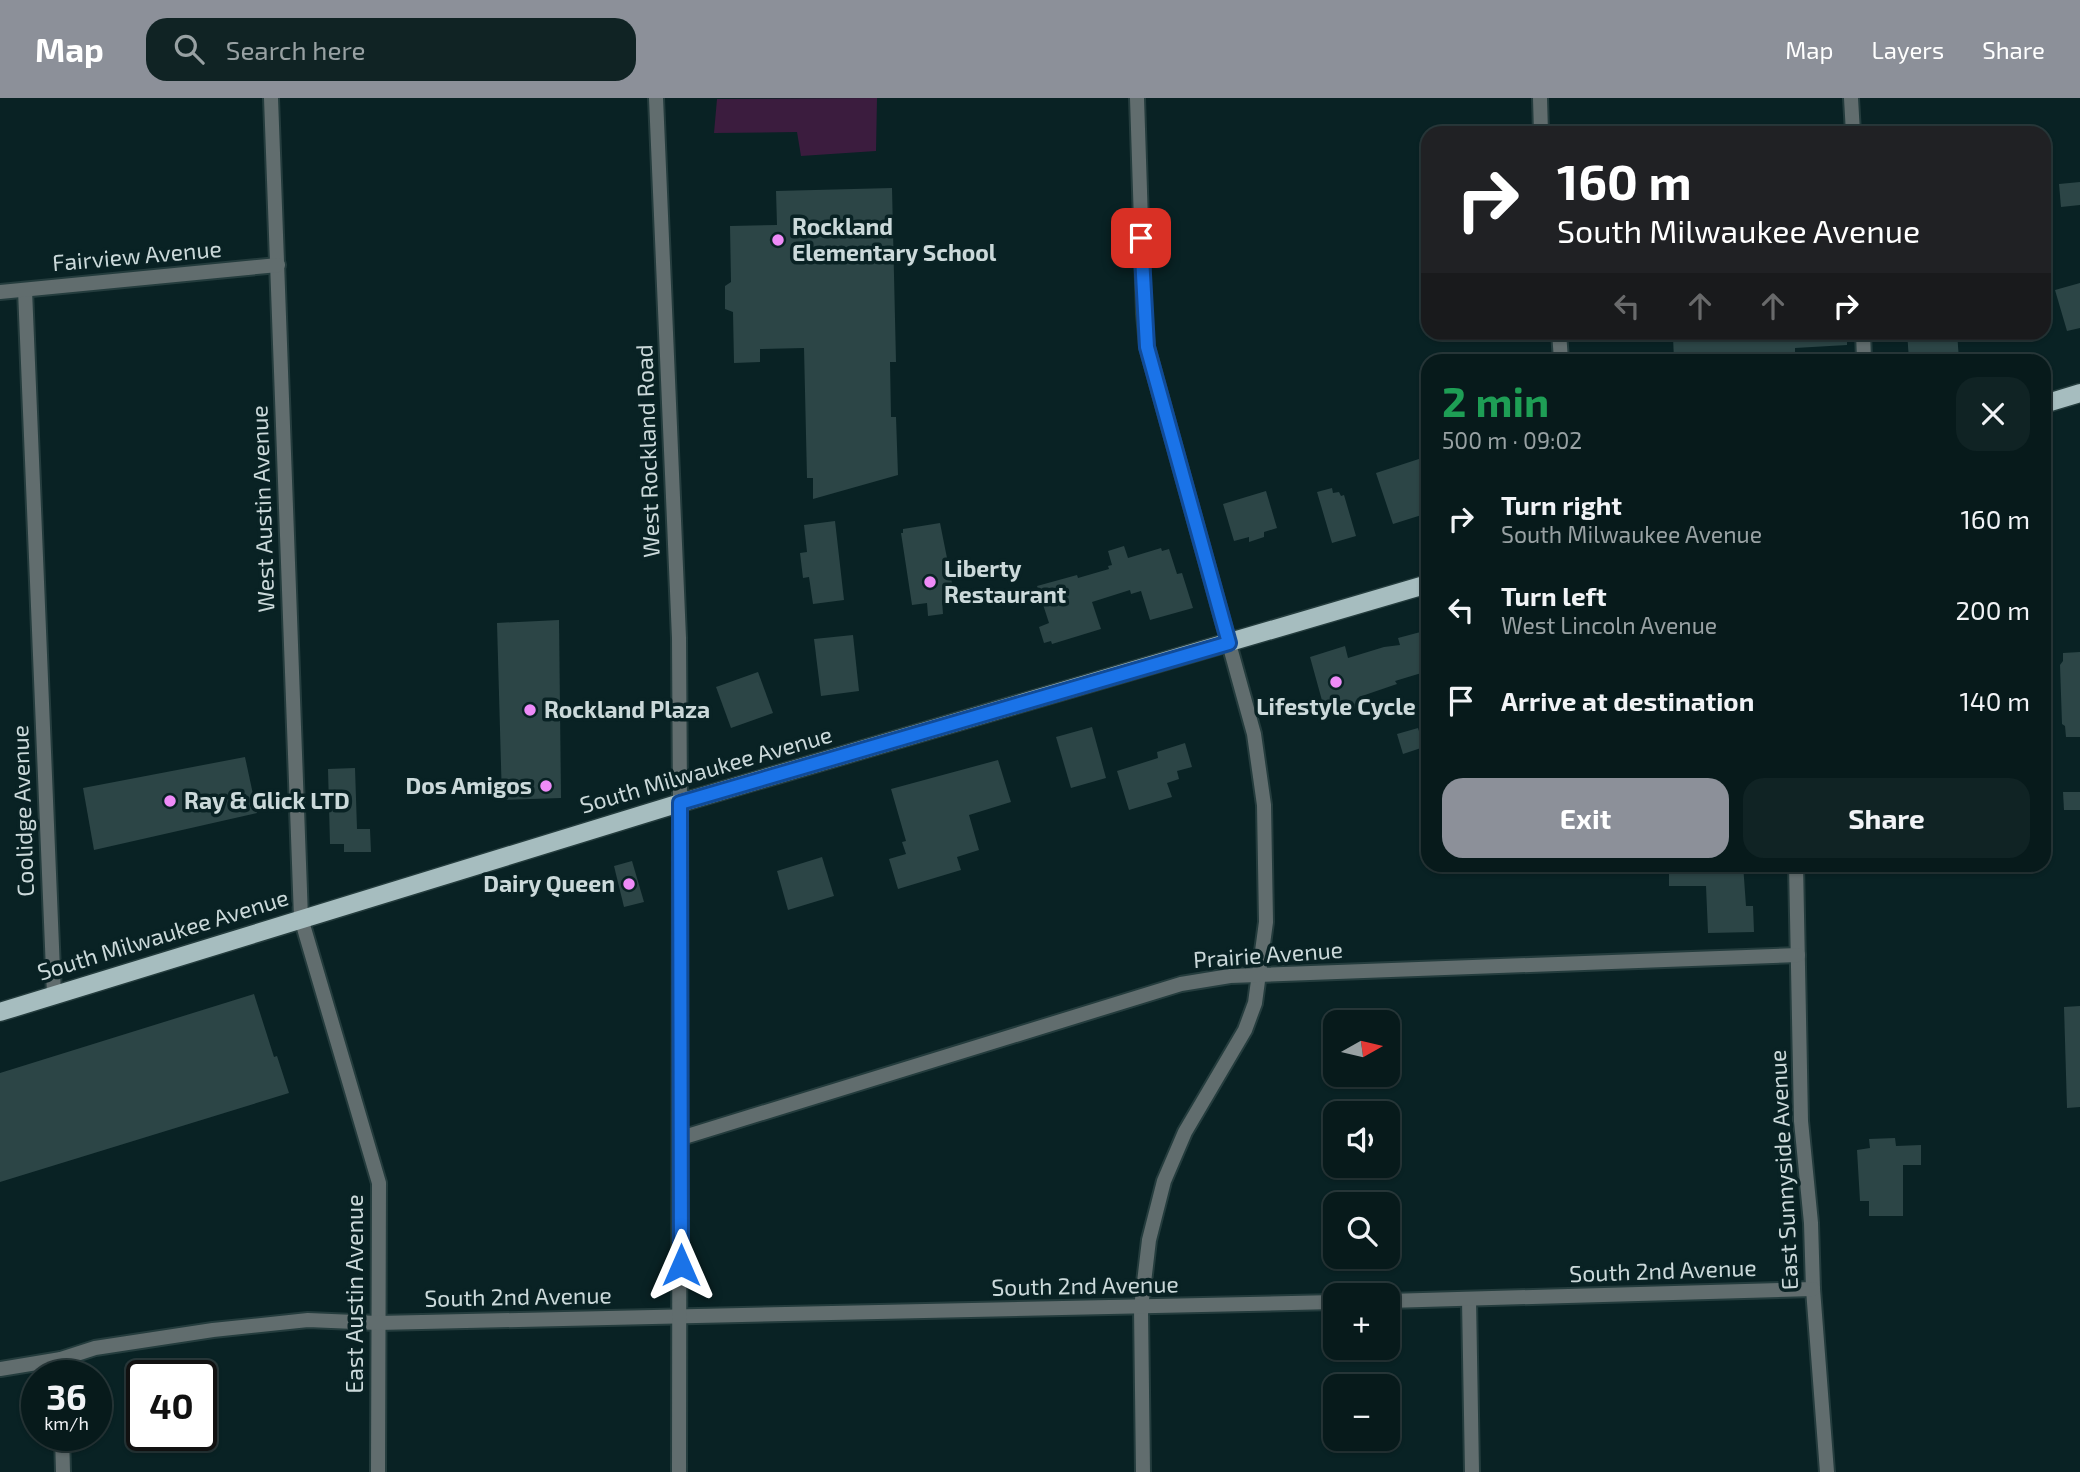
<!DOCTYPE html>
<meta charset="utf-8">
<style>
body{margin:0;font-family:"Exo 2",sans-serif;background:#102324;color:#f1f3f6;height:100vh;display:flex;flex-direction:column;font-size:26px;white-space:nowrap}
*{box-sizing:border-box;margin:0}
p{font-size:23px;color:#98a1a3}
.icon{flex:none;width:38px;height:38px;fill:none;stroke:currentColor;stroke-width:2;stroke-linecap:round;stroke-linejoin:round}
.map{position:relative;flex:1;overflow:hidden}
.details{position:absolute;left:1421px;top:256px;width:630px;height:518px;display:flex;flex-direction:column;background:#071a1b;border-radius:21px;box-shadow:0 2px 5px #0004,0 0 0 2px #28383a}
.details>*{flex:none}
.guide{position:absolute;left:1421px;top:28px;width:630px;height:214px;border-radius:21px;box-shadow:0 2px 5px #0004,0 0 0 2px #28383a;background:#202124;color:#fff;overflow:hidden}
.needle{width:46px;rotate:82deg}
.controls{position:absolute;left:1323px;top:912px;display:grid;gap:14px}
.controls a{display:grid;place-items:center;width:77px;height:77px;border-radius:14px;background:#071a1b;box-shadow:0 2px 5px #0004,0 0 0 2px #28383a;font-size:35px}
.speed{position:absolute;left:21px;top:1262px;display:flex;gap:14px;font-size:35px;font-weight:700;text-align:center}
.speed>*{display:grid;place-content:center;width:91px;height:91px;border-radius:50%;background:#071a1b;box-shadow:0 2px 5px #0004,0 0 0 2px #28383a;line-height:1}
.speed small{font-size:18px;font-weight:400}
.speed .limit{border:4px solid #111;border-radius:10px;background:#fff;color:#111}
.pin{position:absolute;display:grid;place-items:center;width:60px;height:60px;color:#fff;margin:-30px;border-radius:14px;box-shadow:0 4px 10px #0006}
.me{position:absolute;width:77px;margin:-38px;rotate:0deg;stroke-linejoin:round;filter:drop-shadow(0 0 5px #0008)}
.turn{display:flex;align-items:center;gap:24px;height:147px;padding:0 21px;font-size:32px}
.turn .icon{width:91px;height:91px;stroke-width:2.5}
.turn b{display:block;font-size:49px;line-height:60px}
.lanes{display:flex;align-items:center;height:66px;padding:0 21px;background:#0003;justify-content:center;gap:35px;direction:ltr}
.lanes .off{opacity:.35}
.round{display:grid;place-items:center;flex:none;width:74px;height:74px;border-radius:21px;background:#102324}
.overview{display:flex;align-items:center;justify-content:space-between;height:119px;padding:0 21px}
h1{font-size:42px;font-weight:700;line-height:52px;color:#1e9e55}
.cta{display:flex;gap:14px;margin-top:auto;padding:14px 21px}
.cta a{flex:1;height:80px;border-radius:21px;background:#8c9099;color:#fff;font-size:28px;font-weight:700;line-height:80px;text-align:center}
.cta a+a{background:#102324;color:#f1f3f6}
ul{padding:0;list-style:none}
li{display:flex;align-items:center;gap:21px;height:91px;padding:0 21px}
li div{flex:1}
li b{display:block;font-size:26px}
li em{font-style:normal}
header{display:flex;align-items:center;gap:42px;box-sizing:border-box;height:98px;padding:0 35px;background:#8c9099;color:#fff}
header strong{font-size:33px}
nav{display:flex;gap:38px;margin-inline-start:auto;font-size:24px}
.search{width:490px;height:63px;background:#102324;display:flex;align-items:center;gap:18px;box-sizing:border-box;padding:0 24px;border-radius:21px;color:#98a1a3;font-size:26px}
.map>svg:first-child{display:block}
.green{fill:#3b1c3e}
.building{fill:#2c4546}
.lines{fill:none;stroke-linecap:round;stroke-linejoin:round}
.minor-casing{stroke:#243c3d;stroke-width:18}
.tertiary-casing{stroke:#243c3d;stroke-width:18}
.primary-casing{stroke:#243c3d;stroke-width:21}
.minor{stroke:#616d6e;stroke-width:14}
.tertiary{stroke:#616d6e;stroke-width:14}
.primary{stroke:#a6bdbf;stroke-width:18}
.route-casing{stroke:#114b97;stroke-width:18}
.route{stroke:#1a73e8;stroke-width:12}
.poi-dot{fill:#ee8bf8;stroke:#092224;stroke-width:2.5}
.labels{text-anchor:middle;stroke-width:7;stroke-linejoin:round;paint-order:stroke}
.poi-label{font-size:23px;font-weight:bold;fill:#cbd9da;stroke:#092224;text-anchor:start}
.street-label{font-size:23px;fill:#cbd9da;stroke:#092224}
</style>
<header>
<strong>Map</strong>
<div class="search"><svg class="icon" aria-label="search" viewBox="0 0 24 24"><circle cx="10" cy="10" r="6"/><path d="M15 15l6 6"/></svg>Search here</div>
<nav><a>Map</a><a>Layers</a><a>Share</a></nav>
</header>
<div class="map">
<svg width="2080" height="1374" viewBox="0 0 2080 1374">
<rect width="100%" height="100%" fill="#092224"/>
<path class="green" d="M877 0 876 53 801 58 797 34 714 35 717 1Z"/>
<g class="building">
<path d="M2080 84V107L2061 109 2059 86Z"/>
<path d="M892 90 896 264H890L891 319H896L898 377 813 401V380H807L804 250 760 251V264L734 265 733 214 725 211V188L731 184 730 128 777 127 776 93Z"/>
<path d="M2080 185V230L2067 233 2055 192Z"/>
<path d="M1689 234H1847V247L1795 250V262H1674L1673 239Z"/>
<path d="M1907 234H1957L1959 262H1909Z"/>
<path d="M1428 358V415L1393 426 1376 375Z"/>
<path d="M1332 390 1333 395 1339 394 1341 398 1344 397 1356 438 1332 445 1317 394Z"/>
<path d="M1266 393 1277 430 1264 434V439L1249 444V439L1234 443 1223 406Z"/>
<path d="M835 423 844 502 813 506 809 479 803 480 800 455 807 454 804 427Z"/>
<path d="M940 425 955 500 942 502 943 516 928 518 927 505 912 507 901 435H903V431Z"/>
<path d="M1124 448 1128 460 1161 450 1162 453 1169 451 1177 476 1182 475 1193 510 1150 522 1141 493 1131 496 1130 492 1092 504 1101 531 1052 546 1051 543 1044 545 1039 529 1049 525 1037 488 1077 477 1078 480 1109 471 1108 468 1112 467 1108 453Z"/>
<path d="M559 522 561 700 502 702 497 525Z"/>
<path d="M1428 532V573L1395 583 1397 586 1359 599 1361 608 1326 617 1310 559 1345 548 1348 560 1384 549 1400 547 1398 540Z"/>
<path d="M853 537 859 593 821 598 814 541Z"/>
<path d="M2080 554V639H2066L2065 628 2062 626 2060 567 2063 563V555Z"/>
<path d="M758 574 773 615 731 630 716 589Z"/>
<path d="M1092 629 1106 680 1071 690 1056 639Z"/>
<path d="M1418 630 1424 649 1403 656 1397 636Z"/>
<path d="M1185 645 1192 669 1177 673 1179 681 1167 685 1172 699 1129 712 1117 673 1158 660 1157 654Z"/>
<path d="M245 659 257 715 94 752 83 690Z"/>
<path d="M998 662 1011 704 969 717 979 752 957 759 961 772 898 791 889 761 906 756 902 744 906 743 891 691Z"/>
<path d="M355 670 357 731H370L371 754H344V746H330L328 671Z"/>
<path d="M2063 694H2080V712H2064Z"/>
<path d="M822 759 834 798 788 812 777 773Z"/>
<path d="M632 763 644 804 624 809 614 768Z"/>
<path d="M1669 766H1743L1746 808H1753L1754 834 1708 835 1706 788H1669Z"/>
<path d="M254 896 274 959 277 958 289 995 0 1084V975Z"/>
<path d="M2080 908V1009L2067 1010 2064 909Z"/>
<path d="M1895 1040 1896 1048 1921 1047V1067H1903V1118H1869V1103H1860L1857 1052 1870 1050 1869 1041Z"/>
</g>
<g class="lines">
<g class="minor-casing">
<g id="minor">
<path d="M271 0 301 820 379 1085 378 1374"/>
<path d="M656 0 679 540 680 705"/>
<path d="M1137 0 1144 216 1147 249 1254 636 1264 707 1266 824 1255 905 1245 932 1185 1034 1164 1083 1149 1142 1141 1210 1143 1374"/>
<path d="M1540 0 1541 35"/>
<path d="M1851 0 1853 35"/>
<path d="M25 192 54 897"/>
<path d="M0 194 278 167"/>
<path d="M1559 234 1561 262"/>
<path d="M1863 234 1864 262"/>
<path d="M1796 766 1801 1023 1811 1125 1813 1191 1827 1374"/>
<path d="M681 1040 1181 886 1230 878 1798 857"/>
<path d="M1469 1201 1472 1374"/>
<path d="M1388 1203 1813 1191"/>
<path d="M61 1261V1278"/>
<path d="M0 1271 61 1261 95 1250 213 1232 308 1222 378 1225 1335 1204"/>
<path d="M62 1337 63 1374"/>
</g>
</g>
<g class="tertiary-casing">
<path id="tertiary" d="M679 1374 680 705"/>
</g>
<g class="primary-casing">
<g id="primary">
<path d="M2044 306 2080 295"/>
<path d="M0 914 680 705 1428 486"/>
</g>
</g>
<use href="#minor" class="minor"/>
<use href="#tertiary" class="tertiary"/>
<use href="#primary" class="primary"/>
</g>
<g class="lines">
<g class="route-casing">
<path id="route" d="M681 1167 680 705 1229 545 1147 249 1141 140"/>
</g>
<use href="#route" class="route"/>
</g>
<g class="poi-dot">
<circle cx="778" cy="142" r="7"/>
<circle cx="930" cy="484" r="7"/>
<circle cx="1336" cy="584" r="7"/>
<circle cx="530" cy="612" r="7"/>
<circle cx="546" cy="688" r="7"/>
<circle cx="170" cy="703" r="7"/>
<circle cx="629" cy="786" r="7"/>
</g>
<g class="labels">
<g class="poi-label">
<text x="792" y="137">Rockland<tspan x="792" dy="26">Elementary School</tspan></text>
<text x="944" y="479">Liberty<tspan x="944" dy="26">Restaurant</tspan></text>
<text x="1336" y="617" text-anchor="middle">Lifestyle Cycle</text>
<text x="544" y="620">Rockland Plaza</text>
<text x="532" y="696" text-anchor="end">Dos Amigos</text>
<text x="184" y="711">Ray &amp; Glick LTD</text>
<text x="615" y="794" text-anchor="end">Dairy Queen</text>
</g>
<g class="street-label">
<text transform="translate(137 158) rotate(-5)" y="8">Fairview Avenue</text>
<text transform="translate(648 353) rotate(-92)" y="8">West Rockland Road</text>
<text transform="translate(263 411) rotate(-92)" y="8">West Austin Avenue</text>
<text transform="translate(706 672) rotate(-16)" y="8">South Milwaukee Avenue</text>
<text transform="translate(23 713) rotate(-92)" y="8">Coolidge Avenue</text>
<text transform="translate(163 837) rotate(-17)" y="8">South Milwaukee Avenue</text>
<text transform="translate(1268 857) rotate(-4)" y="8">Prairie Avenue</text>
<text transform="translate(1784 1072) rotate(-93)" y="8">East Sunnyside Avenue</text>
<text transform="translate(1663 1173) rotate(-2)" y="8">South 2nd Avenue</text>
<text transform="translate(1085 1188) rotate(-1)" y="8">South 2nd Avenue</text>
<text transform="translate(355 1196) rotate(-90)" y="8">East Austin Avenue</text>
<text transform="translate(518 1199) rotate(-1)" y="8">South 2nd Avenue</text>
</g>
</g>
</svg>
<div class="controls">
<a><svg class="needle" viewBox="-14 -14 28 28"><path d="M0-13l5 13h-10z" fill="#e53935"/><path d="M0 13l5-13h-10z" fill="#98a1a3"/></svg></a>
<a><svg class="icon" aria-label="sound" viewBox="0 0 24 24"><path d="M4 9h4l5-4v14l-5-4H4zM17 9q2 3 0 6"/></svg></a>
<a><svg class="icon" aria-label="search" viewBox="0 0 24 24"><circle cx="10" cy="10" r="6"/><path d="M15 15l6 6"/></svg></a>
<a>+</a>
<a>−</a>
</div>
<div class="speed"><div>36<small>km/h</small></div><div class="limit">40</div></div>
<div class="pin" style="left:1141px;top:140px;background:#d93025"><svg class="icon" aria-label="arrive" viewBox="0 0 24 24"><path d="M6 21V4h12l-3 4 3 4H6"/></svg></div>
<svg class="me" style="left:681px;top:1167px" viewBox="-20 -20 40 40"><path d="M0-17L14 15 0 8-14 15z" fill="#1a73e8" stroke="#fff" stroke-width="4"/></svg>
<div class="guide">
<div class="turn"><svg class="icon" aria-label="right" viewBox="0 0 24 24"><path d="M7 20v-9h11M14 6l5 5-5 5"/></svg><div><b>160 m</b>South Milwaukee Avenue</div></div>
<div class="lanes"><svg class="icon off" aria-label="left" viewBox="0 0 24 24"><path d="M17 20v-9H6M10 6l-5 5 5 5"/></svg><svg class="icon off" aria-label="ahead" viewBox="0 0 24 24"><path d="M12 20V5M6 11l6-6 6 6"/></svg><svg class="icon off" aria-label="ahead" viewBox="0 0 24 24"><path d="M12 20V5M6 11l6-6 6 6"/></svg><svg class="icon" aria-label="right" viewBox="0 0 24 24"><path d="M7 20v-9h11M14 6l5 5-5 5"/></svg></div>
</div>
<section class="details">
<div class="overview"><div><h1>2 min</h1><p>500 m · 09:02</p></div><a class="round"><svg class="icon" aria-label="close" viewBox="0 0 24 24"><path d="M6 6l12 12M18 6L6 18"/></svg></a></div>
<ul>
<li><svg class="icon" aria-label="right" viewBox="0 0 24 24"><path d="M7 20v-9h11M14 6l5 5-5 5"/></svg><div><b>Turn right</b><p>South Milwaukee Avenue</p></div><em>160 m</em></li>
<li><svg class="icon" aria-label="left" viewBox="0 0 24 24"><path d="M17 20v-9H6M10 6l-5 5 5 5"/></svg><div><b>Turn left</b><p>West Lincoln Avenue</p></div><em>200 m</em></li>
<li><svg class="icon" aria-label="arrive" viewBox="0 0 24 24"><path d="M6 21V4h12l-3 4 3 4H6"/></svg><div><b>Arrive at destination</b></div><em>140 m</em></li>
</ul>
<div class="cta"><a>Exit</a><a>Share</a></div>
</section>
</div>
